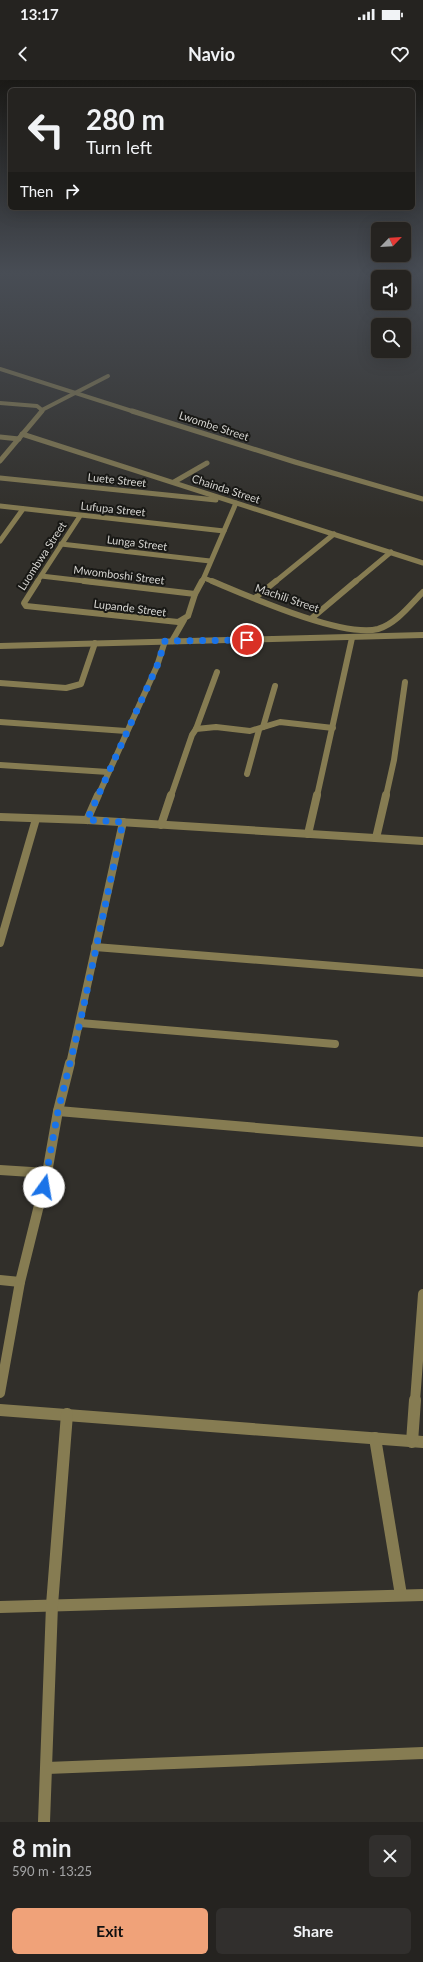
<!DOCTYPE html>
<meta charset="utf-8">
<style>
body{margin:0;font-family:Lato,sans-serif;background:#312f2d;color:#f1f3f6;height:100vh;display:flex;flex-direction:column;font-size:15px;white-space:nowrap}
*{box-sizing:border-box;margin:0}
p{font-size:13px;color:#a3a4a5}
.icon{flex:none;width:22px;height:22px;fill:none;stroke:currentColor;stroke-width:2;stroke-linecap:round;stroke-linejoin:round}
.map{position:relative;height:1742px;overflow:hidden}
.side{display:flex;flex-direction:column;background:#252320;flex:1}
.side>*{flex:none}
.banner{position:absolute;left:8px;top:8px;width:407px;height:122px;border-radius:6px;box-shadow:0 4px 16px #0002,0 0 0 1px #42403e;background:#252320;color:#f1f3f6;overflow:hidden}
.needle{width:26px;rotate:65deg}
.tools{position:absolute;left:371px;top:142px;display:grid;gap:8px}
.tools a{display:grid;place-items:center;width:40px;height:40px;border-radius:6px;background:#252320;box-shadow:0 4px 16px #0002,0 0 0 1px #42403e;font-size:20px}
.pin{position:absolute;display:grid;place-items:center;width:34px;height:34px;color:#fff;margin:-17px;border:2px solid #fff;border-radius:50%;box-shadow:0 1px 4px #0007}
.me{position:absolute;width:44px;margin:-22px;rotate:13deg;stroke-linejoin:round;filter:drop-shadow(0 0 3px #0008)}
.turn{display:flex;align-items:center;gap:14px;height:84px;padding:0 12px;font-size:18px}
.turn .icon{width:52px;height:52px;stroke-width:2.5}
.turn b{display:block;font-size:28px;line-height:34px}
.then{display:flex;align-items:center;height:38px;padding:0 12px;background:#0003;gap:8px;font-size:15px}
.round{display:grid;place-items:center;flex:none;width:42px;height:42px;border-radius:6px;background:#312f2d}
.headline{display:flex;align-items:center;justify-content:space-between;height:68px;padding:0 12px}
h1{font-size:24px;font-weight:700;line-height:30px}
.primary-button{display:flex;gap:8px;margin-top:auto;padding:8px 12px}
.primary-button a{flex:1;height:46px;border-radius:6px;background:#f0a279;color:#111;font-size:16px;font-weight:700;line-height:46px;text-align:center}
.primary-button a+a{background:#312f2d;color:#f1f3f6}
.status{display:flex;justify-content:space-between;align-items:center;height:28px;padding:0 20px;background:#252320;direction:ltr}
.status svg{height:11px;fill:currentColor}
header{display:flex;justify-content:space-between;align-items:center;height:52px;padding:0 12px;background:#252320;font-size:18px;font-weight:700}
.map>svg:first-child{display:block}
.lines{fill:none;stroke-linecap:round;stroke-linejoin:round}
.street-far5{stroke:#867c52;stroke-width:4}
.street-far4{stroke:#867c52;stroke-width:5}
.street-far3{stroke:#867c52;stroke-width:6}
.street-far2{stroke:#867c52;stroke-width:8}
.street-far1{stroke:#867c52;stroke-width:10}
.street{stroke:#867c52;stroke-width:12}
.route{stroke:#1a73e8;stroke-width:7;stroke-dasharray:0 12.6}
.labels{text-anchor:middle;stroke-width:4;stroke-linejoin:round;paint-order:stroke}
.far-street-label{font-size:11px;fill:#d6d5d1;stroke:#181815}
</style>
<div class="status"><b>13:17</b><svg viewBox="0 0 49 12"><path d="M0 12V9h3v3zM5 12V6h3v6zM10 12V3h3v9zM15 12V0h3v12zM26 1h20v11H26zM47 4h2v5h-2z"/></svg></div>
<header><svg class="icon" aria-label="back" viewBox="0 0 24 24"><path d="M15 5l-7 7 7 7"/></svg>Navio<svg class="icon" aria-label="heart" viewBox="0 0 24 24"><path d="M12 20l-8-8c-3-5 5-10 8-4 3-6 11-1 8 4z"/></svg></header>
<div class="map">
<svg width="423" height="1742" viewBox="0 0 423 1742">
<rect width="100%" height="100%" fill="#312f2a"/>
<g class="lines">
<g class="street-far5">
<path d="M0 289 135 332"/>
<path d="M0 323 37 326 42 330 41 332"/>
<path d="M42 330 108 296"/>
</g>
<g class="street-far4">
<path d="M132 331 295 382 423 419"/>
<path d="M22 354 423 483"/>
<path d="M0 357 19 359"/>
<path d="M0 381 42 331"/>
<path d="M0 398 216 420"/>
<path d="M174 402 207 383"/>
<path d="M0 426 224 451"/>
<path d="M0 461 23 429"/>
<path d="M61 464 210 481"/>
<path d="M41 496 93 502"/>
<path d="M204 498 214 502"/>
<path d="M37 502 80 436"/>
<path d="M202 502 236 423"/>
<path d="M275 502 334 454"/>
<path d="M355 502 391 472"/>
</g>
<g class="street-far3">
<path d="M38 501 24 523 26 526 178 542 188 536 195 514 202 501"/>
<path d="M84 501 195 514"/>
<path d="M212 501C248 516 342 558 378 549 396 544 411 524 423 512"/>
<path d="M255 518 276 501"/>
<path d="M312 538 356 501"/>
<path d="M172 561 184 540"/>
<path d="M0 566 423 555"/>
<path d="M0 603 66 608 81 604 95 563"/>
<path d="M0 642 126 651"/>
<path d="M263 647 275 606"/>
<path d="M196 649 216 647 250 651 280 642 333 648"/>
<path d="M0 685 108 692"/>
<path d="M247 694 259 650"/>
<path d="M98 716 157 586 165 561"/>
<path d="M171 716 192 655 196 649 217 592"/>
<path d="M317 716 352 558"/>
<path d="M386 716 394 680 405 602"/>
</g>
<g class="street-far2">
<path d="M0 737 87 740 423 761"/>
<path d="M87 740 98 715"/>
<path d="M161 745 171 715"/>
<path d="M308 754 317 715"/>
<path d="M376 758 386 715"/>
<path d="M0 863 36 739"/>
<path d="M95 867 423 893"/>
<path d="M80 943 335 964"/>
<path d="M70 984 123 742"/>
</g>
<g class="street-far1">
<path d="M58 1031 423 1062"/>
<path d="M0 1090 47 1093"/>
<path d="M0 1200 20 1202"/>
<path d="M0 1313 20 1202 47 1093 58 1031 70 983"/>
<path d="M415 1321 423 1214"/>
</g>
<g class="street">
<path d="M0 1330 423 1362"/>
<path d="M375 1358 401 1515"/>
<path d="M412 1362 415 1320"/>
<path d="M0 1527 423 1515"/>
<path d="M47 1688 423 1673"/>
<path d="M44 1742 52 1525 67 1334"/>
</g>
</g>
<linearGradient id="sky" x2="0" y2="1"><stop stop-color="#1b1a17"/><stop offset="0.44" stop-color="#484d55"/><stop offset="1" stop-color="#484d55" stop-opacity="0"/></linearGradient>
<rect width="423" height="439" fill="url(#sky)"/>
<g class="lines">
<path class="route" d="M44 1107 58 1031 80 943 123 742 87 740 157 586 165 561 247 560"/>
</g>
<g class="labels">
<g class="far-street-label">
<text transform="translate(214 346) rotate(18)" y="4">Lwombe Street</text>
<text transform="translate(117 400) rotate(6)" y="4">Luete Street</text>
<text transform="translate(226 409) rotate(18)" y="4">Chainda Street</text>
<text transform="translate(113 429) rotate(6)" y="4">Lufupa Street</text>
<text transform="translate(137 463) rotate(7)" y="4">Lunga Street</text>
<text transform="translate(42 476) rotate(-57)" y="4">Luombwa Street</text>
<text transform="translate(119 495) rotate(7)" y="4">Mwomboshi Street</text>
<text transform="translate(287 518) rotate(19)" y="4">Machili Street</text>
<text transform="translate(130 528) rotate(7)" y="4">Lupande Street</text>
</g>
</g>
</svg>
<div class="tools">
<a><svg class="needle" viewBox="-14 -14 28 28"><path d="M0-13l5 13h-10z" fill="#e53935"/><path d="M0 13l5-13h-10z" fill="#a3a4a5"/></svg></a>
<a><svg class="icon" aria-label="sound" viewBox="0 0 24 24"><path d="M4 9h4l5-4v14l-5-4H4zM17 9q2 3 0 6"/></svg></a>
<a><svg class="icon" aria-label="search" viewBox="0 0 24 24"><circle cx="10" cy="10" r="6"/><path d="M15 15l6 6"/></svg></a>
</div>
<div class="pin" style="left:247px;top:560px;background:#d93025"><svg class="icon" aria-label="arrive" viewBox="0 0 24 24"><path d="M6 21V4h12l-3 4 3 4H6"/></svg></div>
<svg class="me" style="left:44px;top:1107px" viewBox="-20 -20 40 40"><circle r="19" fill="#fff"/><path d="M0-13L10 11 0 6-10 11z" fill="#1a73e8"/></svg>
<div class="banner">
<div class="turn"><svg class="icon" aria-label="left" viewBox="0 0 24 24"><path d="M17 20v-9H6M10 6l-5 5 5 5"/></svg><div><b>280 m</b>Turn left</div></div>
<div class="then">Then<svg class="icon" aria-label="right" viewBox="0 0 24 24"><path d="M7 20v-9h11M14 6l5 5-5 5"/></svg></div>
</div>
</div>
<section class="side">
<div class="headline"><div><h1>8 min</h1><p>590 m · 13:25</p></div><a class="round"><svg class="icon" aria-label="close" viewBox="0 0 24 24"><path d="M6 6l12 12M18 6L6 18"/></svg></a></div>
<div class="primary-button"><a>Exit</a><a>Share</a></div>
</section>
